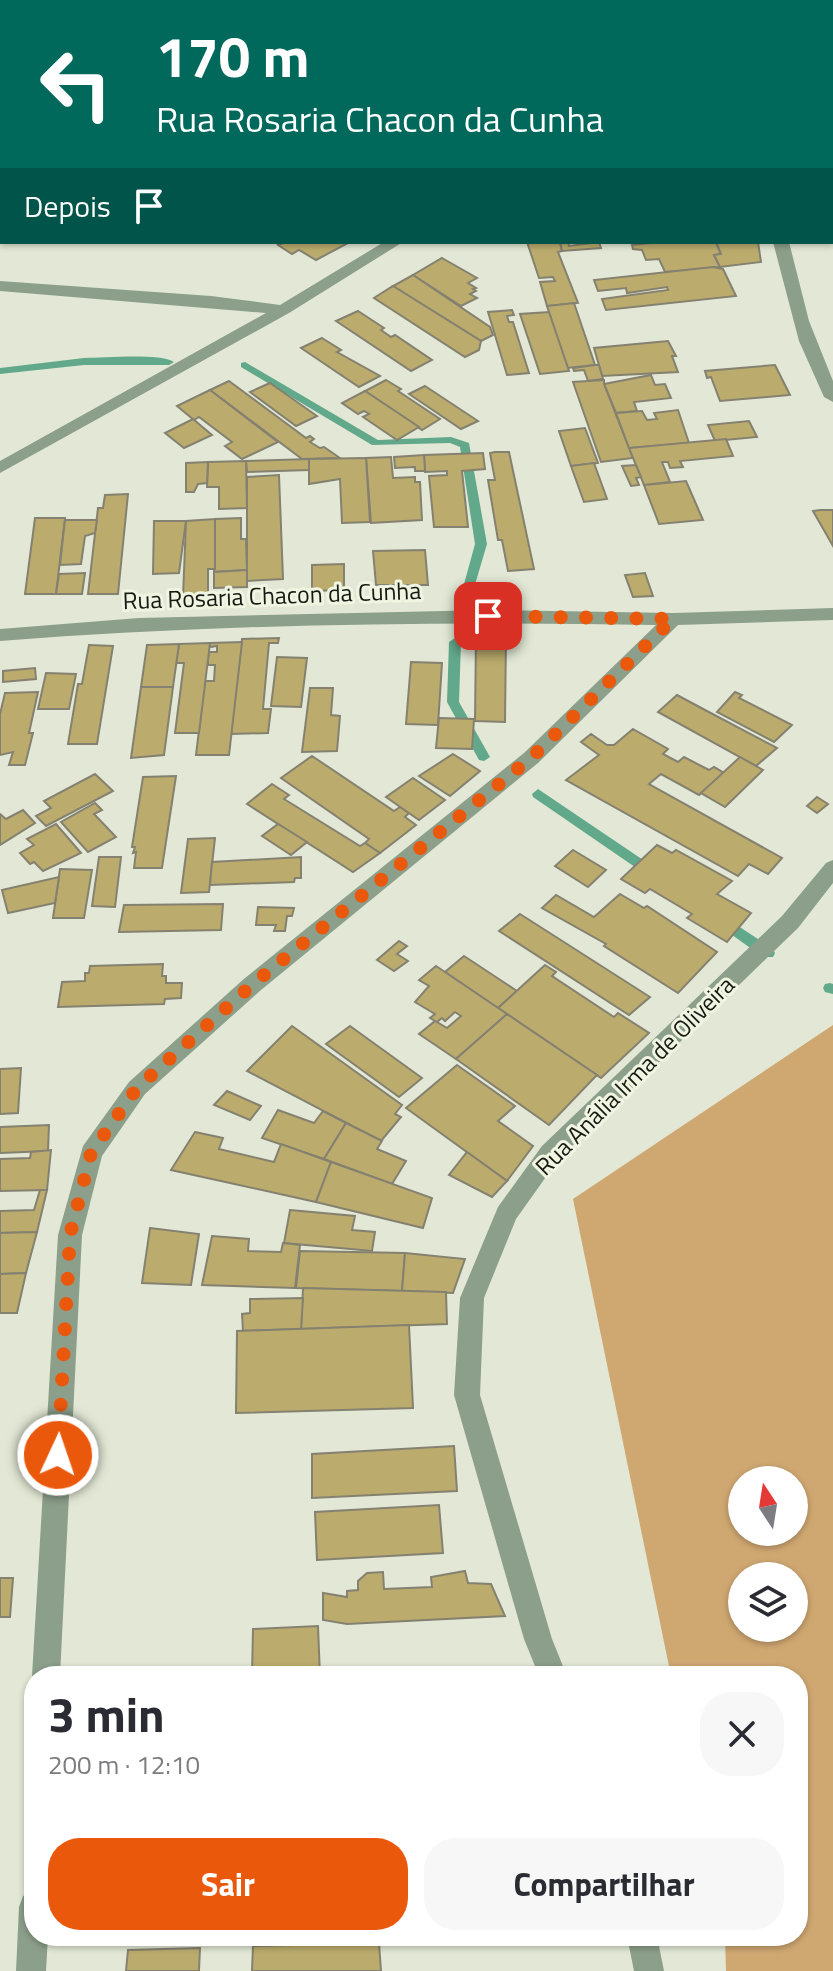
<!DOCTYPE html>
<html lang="pt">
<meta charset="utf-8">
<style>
body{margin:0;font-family:"Titillium Web",sans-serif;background:#f7f7f7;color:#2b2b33;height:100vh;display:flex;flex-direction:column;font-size:30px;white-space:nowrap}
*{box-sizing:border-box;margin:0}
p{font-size:26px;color:#7c7c81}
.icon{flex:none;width:44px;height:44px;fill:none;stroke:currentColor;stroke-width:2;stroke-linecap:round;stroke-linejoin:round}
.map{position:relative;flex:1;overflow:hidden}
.details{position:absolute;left:24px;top:1666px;width:784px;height:280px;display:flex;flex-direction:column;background:#fff;border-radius:32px;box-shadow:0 2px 6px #0004}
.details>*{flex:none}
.top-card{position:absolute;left:0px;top:0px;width:834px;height:244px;box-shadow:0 2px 6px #0004;background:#00695c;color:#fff;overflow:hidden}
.needle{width:52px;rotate:348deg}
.controls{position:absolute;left:728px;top:1466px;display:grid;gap:16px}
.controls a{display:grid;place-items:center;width:80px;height:80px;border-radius:50%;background:#fff;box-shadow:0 2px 6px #0004;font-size:40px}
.pin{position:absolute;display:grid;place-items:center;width:68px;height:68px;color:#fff;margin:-34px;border-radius:16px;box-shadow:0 4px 12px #0006}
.me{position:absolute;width:88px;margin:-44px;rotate:3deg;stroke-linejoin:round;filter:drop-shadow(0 0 6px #0008)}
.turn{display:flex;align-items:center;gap:28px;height:168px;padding:0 24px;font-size:36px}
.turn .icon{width:104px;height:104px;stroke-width:2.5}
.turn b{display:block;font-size:56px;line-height:68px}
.then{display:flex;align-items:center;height:76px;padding:0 24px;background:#0003;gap:16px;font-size:30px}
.round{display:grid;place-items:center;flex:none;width:84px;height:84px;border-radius:32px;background:#f7f7f7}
.overview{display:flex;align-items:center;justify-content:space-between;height:136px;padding:0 24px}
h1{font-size:48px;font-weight:700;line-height:60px}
.button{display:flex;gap:16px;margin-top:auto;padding:16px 24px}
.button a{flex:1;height:92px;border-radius:32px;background:#ea580c;color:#fff;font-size:32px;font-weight:700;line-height:92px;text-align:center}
.button a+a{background:#f7f7f7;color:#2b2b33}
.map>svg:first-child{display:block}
.forest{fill:#cfa771;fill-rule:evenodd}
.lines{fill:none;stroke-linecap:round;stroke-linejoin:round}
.stream{fill:#62a98b;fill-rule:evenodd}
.building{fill:#bbac6d;stroke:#858170;stroke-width:2;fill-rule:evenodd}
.minor{fill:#8c9f8a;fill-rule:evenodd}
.route{stroke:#ea580c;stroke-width:14;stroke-dasharray:0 25.2}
.labels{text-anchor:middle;stroke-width:6;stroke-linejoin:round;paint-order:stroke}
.street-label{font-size:24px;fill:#171912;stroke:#f0f5e2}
</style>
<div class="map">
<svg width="833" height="1971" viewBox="0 0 833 1971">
<rect width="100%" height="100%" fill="#e2e8d5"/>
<path class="forest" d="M833 1025V1971H726L725 1936H798V1676H671L573 1199ZM742 1480H794V1532H742ZM742 1576H794V1628H742Z"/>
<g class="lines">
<g class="stream">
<path d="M84 358C104 358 160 353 174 362L169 365H84L0 374V368Z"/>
<path d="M245 362 378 440 451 437 469 443 487 544 471 598 467 599 461 595 475 544 460 447 450 443 372 445 241 367V363Z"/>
<path d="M455 638 461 642 459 702 490 757 484 761 479 760 447 702 449 642Z"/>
<path d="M538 789 658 870 660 873 658 876H648L533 797 532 794Z"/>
<path d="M723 916 773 949 775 953 773 957H763L718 925 716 921Z"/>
<path d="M830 983 833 984V994L825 992 823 988 825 984Z"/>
</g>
</g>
<g class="building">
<path d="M285 242H346L348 243 316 260 299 250 292 254 278 245Z"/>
<path d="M527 242H560L562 251 558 252 578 303 547 306 540 282 555 281 553 277 539 278Z"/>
<path d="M560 242H568L569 246 599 242 601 248 562 251Z"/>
<path d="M660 242H716L721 254 714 255 720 267 665 272 659 259 646 260 642 250 633 249 632 245Z"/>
<path d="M716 242H758L761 262 720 267 714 255 721 254Z"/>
<path d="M442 258 477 278 468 283 476 288 473 289 476 291 470 294 477 298 461 306 413 275Z"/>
<path d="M713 267 723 269 736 296 606 310 602 299 668 290 667 287 627 293 626 288 598 291 594 280Z"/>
<path d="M413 275 490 327 493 335 481 341 393 286Z"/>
<path d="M393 286 481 341 479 350 465 357 374 298Z"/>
<path d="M574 303 595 365 567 368 547 306Z"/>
<path d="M512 310 514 315 507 316 509 322H513L529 373 507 375 488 312Z"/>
<path d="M358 311 384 328 381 330 391 337 395 335 432 360 411 371 336 321Z"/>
<path d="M549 312 569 371 540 374 520 314Z"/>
<path d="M322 338 341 350 337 352 380 376 359 387 301 348Z"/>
<path d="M668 341 676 356H672L678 372 602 376 594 348Z"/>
<path d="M595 365H599L603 379 588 381 584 370 574 371 573 368Z"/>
<path d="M775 365 790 395 720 401 711 377 707 378 705 371Z"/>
<path d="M651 375 655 385 665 384 671 398 634 402 637 411 616 413 604 384Z"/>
<path d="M386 380 401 389 398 391 440 419 422 430 365 391Z"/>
<path d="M604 380V384L633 458 601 462 573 382Z"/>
<path d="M229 381 306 438 310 436 314 439 310 442 320 448 324 447 340 458 302 459 210 390Z"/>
<path d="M270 383 317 416 296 426 250 392Z"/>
<path d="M425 386 478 421 461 429 409 394Z"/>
<path d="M210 390 278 442 242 459 225 446 232 442 199 417 194 420 177 406Z"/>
<path d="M365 391 419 427 397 440 363 417 369 414 364 411 358 414 342 403Z"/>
<path d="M678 410 689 443 629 448 616 413 642 411 647 420 657 419 654 413Z"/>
<path d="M193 419 212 435 184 448 165 433Z"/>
<path d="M749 421 757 437 715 441 708 425Z"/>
<path d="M585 428 598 463 571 466 559 431Z"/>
<path d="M726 439 733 456 680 461 683 467 670 468 668 462H662L670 482 644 485 629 448Z"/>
<path d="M495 452H509L534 569 508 571 502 540H498L488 480H495L490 453Z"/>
<path d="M483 453 485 469 462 471 468 527H434L429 476 447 475V471L425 472 424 455Z"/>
<path d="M424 455 425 471H415V467L395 468 394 457Z"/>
<path d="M391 457 393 478 415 477V482H420L422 520 371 523 366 458Z"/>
<path d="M366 458 370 522 342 523 340 479 309 484V459Z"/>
<path d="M309 459V470L247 472 246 461Z"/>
<path d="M246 461 247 508 219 509V487H207L208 462Z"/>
<path d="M208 462 207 483 198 484 194 492H186V463Z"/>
<path d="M594 463 607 499 584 502 571 466Z"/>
<path d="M636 465 641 477 636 478 639 485 631 486 622 466Z"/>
<path d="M279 475 283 579 247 581V477Z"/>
<path d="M686 481 703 520 659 524 644 485Z"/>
<path d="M128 494 118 594H88L98 508H103L105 495Z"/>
<path d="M820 510H833V546L813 511Z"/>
<path d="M35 518H65L56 594H25Z"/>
<path d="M241 518V539H246L247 570 214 572 215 519Z"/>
<path d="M215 519V569H208V596L183 597 186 521Z"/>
<path d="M65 520H97L95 533 85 536 81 564 60 565Z"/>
<path d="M154 521H186L179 573 153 574Z"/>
<path d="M425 550 428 585H376L373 551Z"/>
<path d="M344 564V590L312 591V565Z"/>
<path d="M247 570V587L214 588V572Z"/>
<path d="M85 573 82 594H56L59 574Z"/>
<path d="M645 573 653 596 633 597 625 575Z"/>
<path d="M506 635 505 722 475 721 476 636Z"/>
<path d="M279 638 278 643H269L263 709H271L268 733 231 734 242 639Z"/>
<path d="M242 642 229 755H196L205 681H214L215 665H208V660L209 652H217V646L210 647V643Z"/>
<path d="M210 643 199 733H175L184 663H176L179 644Z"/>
<path d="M179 644 173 687H141L147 645Z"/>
<path d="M89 645 113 646 97 744H68L78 684H82Z"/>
<path d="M277 657 307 658 301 707 271 706Z"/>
<path d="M411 662 442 663 438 725 406 724Z"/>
<path d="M35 668 36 679 3 682V671Z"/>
<path d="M46 673 76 674 69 709H38Z"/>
<path d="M141 687H173L164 755 131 758Z"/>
<path d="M310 688H333L331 715 340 716 337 751 302 752Z"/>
<path d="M38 692 29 733H33L25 765H9L13 752 0 755V714L5 693Z"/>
<path d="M735 692 742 695 739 698 792 725 774 742 717 712Z"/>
<path d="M677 695 705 710 777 748 756 766 658 712Z"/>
<path d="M439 718 474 719 472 749 436 748Z"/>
<path d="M633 729 668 749 663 754 678 762 684 757 709 770 714 767 724 773 699 795 661 774 649 784 782 858 768 874 749 864 738 876 566 780 599 755 581 742 591 734 607 745H614Z"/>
<path d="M453 754 480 771 450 796 419 776Z"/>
<path d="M312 756 394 811 400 807 409 813 405 817 416 825 380 853 365 843 369 839 281 778Z"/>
<path d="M740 757 763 770 725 807 701 793Z"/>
<path d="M95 774 113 791 46 826 36 816 51 808 44 801Z"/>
<path d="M176 776 162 868H134L136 852 133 853 135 847H132L143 777Z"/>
<path d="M413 778 445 800 419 820 386 797Z"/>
<path d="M272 784 289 795 284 799 360 846 365 843 380 853 353 872 247 804Z"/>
<path d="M817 797 828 804 817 813 807 806Z"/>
<path d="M95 803 102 810 94 814 116 837 88 852 61 822Z"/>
<path d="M23 810 35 823 0 845V814L6 819Z"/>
<path d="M56 824 81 853 43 871 34 862 30 864 20 853 34 845 27 839Z"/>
<path d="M278 824 307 842 291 855 262 836Z"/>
<path d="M215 838 209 892 181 893 188 839Z"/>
<path d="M657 845 672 853 676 850 732 881 717 894 751 913 727 942 687 918 692 914 650 889 645 893 621 879Z"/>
<path d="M573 850 606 870 588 887 555 866Z"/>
<path d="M99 857H121L115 907 92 906Z"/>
<path d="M301 857V878H295L294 882 210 885 212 862Z"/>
<path d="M60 869 92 870 84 918H53Z"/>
<path d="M59 877 55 903 8 913 2 890Z"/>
<path d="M620 894 644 908 647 906 717 952 678 993 604 946 606 944 542 908 556 895 594 917Z"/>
<path d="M223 904 221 930 119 932 124 905Z"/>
<path d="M258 907 294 908 292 916H287L285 931H274L276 925H256Z"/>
<path d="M520 914 650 997 629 1015 499 931Z"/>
<path d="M399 941 407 946 397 954 408 961 394 971 377 960Z"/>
<path d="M464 956 517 991 498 1008 445 972Z"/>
<path d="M163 964 162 976H166V983H182L181 998 165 999 164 1004 58 1007 62 982 85 981V973H89L90 966Z"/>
<path d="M545 965 556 972 552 976 614 1017 618 1013 649 1033 601 1078 498 1008Z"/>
<path d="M436 966 507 1014 456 1059 419 1034 435 1021 430 1018 435 1014 415 1002 429 986 419 980ZM455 1012 461 1016 447 1028 437 1022 442 1018 445 1021Z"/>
<path d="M507 1014 597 1075 549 1125 456 1059Z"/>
<path d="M292 1026 402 1105 395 1114 401 1117 381 1141 247 1071Z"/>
<path d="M350 1026 422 1078 399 1097 326 1044Z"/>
<path d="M457 1065 515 1106 498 1121 533 1146 507 1181 406 1108Z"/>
<path d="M21 1068 18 1113 0 1114V1069Z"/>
<path d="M227 1091 261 1106 250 1120 214 1105Z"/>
<path d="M278 1110 314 1123 323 1111 346 1123 324 1159 262 1138Z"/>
<path d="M346 1123 382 1141 377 1149 406 1161 392 1184 324 1159Z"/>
<path d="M49 1125 48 1151 0 1153V1127Z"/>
<path d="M195 1132 223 1138 219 1149 274 1162 281 1144 331 1162 316 1202 171 1170Z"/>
<path d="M51 1150 47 1190 0 1191V1159L30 1158 31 1152Z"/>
<path d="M467 1152 507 1181 492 1197 449 1175Z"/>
<path d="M331 1162 432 1198 423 1228 316 1202Z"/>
<path d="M40 1190H47L37 1232 0 1233V1211L34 1210Z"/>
<path d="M290 1210 355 1216 352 1230 375 1232 372 1251 284 1243Z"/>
<path d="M150 1228 199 1234 191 1285 142 1283Z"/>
<path d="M37 1232 26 1273 0 1274V1233Z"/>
<path d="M212 1236 249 1239 248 1251 281 1252 283 1243 300 1245 295 1288 202 1285Z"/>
<path d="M300 1251 405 1253 402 1291 296 1288Z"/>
<path d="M405 1253 465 1259 453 1293 402 1291Z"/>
<path d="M26 1273 17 1313H0V1274Z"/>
<path d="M303 1288 446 1292 447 1324 301 1329Z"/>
<path d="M303 1298 301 1329 243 1331 242 1314 250 1313V1299Z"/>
<path d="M409 1325 413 1408 236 1413 237 1331Z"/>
<path d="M454 1446 457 1491 312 1498V1454Z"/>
<path d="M439 1505 443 1553 317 1560 315 1512Z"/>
<path d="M465 1571 468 1583 491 1584 505 1616 347 1624 323 1620V1593L347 1597V1591L358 1590V1581L367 1573 383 1572 384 1589 432 1587 431 1577Z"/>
<path d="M0 1578H13L10 1617H0Z"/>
<path d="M318 1626 320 1676H252L253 1629Z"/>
<path d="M258 1936H368V1944L258 1946Z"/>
<path d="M379 1936H626V1937L379 1943Z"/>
<path d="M379 1943 381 1971H252L253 1946Z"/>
<path d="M200 1948 199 1971H126L128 1950Z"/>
</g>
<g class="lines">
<g class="minor">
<path d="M460 0H475L477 2H462Z"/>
<path d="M501 0H517L519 2H503Z"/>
<path d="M570 0H584L569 2Z"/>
<path d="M384 242H403L289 313 0 473V461L266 313 0 291V281L211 296 280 305Z"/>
<path d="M773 242H789L809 321 833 381V402L824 397 799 341Z"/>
<path d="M833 608V620L678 625 538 763 261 990 145 1094 102 1156 82 1235 60 1676H34V1680L32 1676 58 1235 83 1146 129 1082 245 978 524 753 656 625C437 621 218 624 0 641V629L139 618 488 610 673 613Z"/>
<path d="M833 860V883L798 928 558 1160 516 1219 484 1298 480 1395 552 1639 567 1676H539L524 1639 454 1395 460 1298 498 1207 542 1146 782 916 826 863Z"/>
<path d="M34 1892V1936H48L46 1971H16L19 1907 23 1896Z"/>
<path d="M627 1936H657L664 1971H634Z"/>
</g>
</g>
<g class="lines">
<path class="route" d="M58 1455 70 1235 91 1153 137 1088 253 984 531 758 673 619 488 616"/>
</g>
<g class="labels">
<g class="street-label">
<text transform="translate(272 596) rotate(-2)" y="8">Rua Rosaria Chacon da Cunha</text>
<text transform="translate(635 1076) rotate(-45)" y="8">Rua Anália Irma de Oliveira</text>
</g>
</g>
</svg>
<div class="controls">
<a><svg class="needle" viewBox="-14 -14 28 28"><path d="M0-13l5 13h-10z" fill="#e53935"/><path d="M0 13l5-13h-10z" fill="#7c7c81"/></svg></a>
<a><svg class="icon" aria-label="layers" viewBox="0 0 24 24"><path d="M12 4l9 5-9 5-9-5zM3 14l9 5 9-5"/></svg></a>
</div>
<div class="pin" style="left:488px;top:616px;background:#d93025"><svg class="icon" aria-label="arrive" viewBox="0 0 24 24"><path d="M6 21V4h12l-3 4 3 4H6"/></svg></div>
<svg class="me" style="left:58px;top:1455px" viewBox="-20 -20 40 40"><circle r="17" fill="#ea580c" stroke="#fff" stroke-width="3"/><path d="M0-11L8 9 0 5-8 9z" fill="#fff"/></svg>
<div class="top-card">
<div class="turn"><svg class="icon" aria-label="left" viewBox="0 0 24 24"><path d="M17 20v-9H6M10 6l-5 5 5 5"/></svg><div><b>170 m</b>Rua Rosaria Chacon da Cunha</div></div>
<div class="then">Depois<svg class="icon" aria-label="arrive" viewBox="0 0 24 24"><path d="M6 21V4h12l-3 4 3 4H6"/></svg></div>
</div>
<section class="details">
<div class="overview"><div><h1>3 min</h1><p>200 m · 12:10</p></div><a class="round"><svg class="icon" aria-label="close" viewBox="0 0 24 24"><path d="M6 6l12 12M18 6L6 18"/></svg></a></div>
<div class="button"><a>Sair</a><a>Compartilhar</a></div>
</section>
</div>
